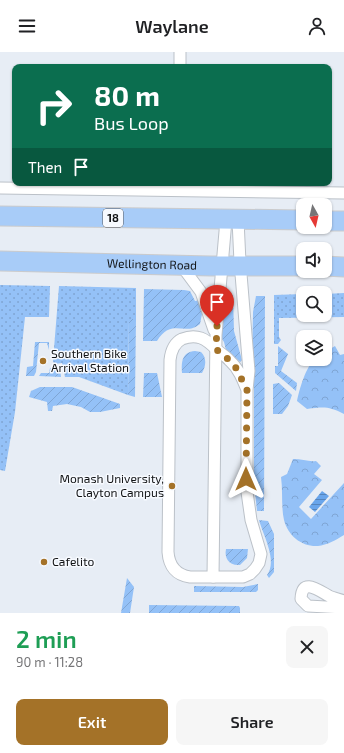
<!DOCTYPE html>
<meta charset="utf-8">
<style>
body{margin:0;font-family:"Exo 2",sans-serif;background:#f6f6f6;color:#202124;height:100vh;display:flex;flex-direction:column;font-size:15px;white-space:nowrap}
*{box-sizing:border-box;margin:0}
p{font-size:13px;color:#757577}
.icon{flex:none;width:22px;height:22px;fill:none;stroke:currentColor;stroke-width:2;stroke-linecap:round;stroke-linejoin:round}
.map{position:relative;height:561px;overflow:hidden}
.panel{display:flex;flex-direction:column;background:#fff;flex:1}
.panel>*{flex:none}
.hud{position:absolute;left:12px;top:12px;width:320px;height:122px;border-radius:8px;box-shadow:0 1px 3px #0004;background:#0b6e4f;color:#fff;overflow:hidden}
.needle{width:26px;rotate:172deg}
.controls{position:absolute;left:296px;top:146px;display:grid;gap:8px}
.controls a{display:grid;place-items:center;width:36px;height:36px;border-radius:8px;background:#fff;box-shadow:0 1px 3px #0004;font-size:20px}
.pin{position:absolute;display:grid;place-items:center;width:34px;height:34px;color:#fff;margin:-41px -17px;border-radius:50% 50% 50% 0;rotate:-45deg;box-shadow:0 0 4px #0007}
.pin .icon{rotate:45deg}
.me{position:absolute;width:44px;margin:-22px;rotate:0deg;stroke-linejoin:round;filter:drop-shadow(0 0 3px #0008)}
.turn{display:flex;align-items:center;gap:14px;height:84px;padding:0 16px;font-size:18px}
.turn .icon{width:52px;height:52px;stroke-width:2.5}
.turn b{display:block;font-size:28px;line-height:34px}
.then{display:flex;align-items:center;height:38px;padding:0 16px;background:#0003;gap:8px;font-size:15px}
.round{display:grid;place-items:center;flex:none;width:42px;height:42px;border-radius:8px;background:#f6f6f6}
.head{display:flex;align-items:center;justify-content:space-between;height:68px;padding:0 16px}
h1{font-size:24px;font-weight:600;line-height:30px;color:#1e9e55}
.cta{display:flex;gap:8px;margin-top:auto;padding:8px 16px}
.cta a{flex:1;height:46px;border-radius:8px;background:#a47228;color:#fff;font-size:16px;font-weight:600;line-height:46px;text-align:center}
.cta a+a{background:#f6f6f6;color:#202124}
header{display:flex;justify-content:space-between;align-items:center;height:52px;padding:0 16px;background:#fff;font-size:18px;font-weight:600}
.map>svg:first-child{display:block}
.grass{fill:url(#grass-dots)}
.park{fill:url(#park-crowns)}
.garden{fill:url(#garden-furrows)}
.water{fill:url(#water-rules)}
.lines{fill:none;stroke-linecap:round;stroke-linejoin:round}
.minor-casing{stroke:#bbc1c8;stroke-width:13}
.trunk-casing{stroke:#cbcbcc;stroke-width:21}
.minor{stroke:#fff;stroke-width:11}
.trunk{stroke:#a8ccf8;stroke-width:19}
.route{stroke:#a47228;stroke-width:7;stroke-dasharray:0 12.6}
.poi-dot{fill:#a47228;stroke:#f7faff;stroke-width:1.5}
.labels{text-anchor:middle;stroke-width:3;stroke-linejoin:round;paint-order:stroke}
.shield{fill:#f7faff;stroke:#57595c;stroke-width:1}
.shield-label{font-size:11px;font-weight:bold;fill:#121416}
.street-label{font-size:12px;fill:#121416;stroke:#f7faff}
.poi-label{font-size:12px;fill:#121416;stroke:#f7faff;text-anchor:start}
</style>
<header><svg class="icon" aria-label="menu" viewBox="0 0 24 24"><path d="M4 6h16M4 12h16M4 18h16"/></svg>Waylane<svg class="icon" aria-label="person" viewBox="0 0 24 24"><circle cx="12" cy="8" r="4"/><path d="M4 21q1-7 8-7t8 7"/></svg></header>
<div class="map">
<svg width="344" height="561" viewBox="0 0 344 561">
<defs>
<pattern id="grass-dots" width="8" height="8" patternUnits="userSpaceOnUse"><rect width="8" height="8" fill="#94c1f7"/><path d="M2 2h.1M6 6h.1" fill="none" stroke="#7fa5d3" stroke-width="1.8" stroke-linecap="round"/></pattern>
<pattern id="park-crowns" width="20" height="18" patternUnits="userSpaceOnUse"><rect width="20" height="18" fill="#94c1f7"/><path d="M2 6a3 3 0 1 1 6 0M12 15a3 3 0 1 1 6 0" fill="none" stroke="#7fa5d3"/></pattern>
<pattern id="garden-furrows" width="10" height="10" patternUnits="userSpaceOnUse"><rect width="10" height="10" fill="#94c1f7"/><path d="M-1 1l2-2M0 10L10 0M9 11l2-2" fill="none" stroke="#7fa5d3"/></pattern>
<pattern id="water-rules" width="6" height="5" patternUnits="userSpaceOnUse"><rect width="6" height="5" fill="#69a5eb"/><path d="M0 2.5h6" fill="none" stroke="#5585bd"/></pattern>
</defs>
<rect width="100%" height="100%" fill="#e7edf5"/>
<g class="grass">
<path d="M0 233 50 234 49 265H25L15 360 5 419 0 418Z"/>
<path d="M59 234 136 236V267H129L128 343 79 325H65L62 311 54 312 53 309Z"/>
<path d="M344 241V265L279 266V285L281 288 278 292H274V243L303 242V263H325V242Z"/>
</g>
<g class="park">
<path d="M335 294 340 303 344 302V362C328 354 324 355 307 357L297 349C299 339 306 313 315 308 318 306 322 307 325 307V300Z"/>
<path d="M293 407C302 407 309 410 316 409L321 414 314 422 322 428 299 455 311 467 344 431V483C336 488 327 493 318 494 302 495 288 484 284 468 281 455 283 439 281 425L287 422Z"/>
</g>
<g class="garden">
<path d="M144 237 184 238 190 239 195 249 200 248 203 257 200 272C184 285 172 265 157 289H143Z"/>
<path d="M225 243H233L234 279 242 308 240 310 226 298 224 290 220 284Z"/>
<path d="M256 244H265L264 459H257L254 431V333L252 307 253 260Z"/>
<path d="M129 267H136L135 345 128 343Z"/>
<path d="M35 290H49V298L47 291H39L36 320 34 324H26L27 315 33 314Z"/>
<path d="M278 294 288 302 281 319 297 331 296 339 275 321V314H278Z"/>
<path d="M195 299 201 300C207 306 206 314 202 321H182C181 310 182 300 195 299Z"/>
<path d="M60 315 61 325 39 324 41 321H49L50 316Z"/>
<path d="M144 321H157L162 345H143Z"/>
<path d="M279 331 292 343 288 354 282 362H273V332Z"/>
<path d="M40 335H72L120 352V356L100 360H90L81 355 67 352 53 354 52 359H48L47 350 29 345 31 339Z"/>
<path d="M259 468 268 469 274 482V520L269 526 267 523C278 509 263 483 259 468Z"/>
<path d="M226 497H248L247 506 240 513C229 514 224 506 226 497Z"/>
<path d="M127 526 134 535 130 561H121Z"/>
<path d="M258 532V538L256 540H194V534L243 535Z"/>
<path d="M149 553 239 554 240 556V561H149Z"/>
</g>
<path class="water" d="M322 439 329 444 315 460 309 455Z"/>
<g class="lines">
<g class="minor-casing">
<g id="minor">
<path d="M180 15V0"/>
<path d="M0 136 344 141"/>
<path d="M238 168 240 210 249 319 247 338V440L251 468 261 502 259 511 255 517 250 522 243 525H190C176 523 169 514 168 500L170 308C171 299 174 291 182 287 197 281 206 287 216 297 220 301 226 304 230 309 239 317 243 328 247 338"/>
<path d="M181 213 201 240 214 278"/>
<path d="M213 525 216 283 226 168"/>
<path d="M344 549C339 547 333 546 329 544 318 538 302 525 301 547L308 554 344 556"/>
</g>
</g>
<g class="trunk-casing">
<g id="trunk">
<path d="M0 164 303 168"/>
<path d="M325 169H344"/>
<path id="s1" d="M0 209 211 214H303"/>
<path d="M325 214 344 215"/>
</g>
</g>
<use href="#minor" class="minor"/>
<use href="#trunk" class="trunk"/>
</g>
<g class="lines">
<path class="route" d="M217 274 216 297 228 307 236 316 247 338 246 427"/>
</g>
<g class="poi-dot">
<circle cx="43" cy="309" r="4"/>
<circle cx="172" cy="434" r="4"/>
<circle cx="44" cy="510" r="4"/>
</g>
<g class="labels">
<rect class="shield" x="103" y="157" width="20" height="18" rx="3"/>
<g class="shield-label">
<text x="113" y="170">18</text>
</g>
<g class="street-label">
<text dy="4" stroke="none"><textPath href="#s1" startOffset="152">Wellington Road</textPath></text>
</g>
<g class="poi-label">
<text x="51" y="306">Southern Bike<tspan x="51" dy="14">Arrival Station</tspan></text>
<text x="164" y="431" text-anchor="end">Monash University,<tspan x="164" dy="14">Clayton Campus</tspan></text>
<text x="52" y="514">Cafelito</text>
</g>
</g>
</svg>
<div class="controls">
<a><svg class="needle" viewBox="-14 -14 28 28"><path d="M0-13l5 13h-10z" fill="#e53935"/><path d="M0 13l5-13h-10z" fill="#757577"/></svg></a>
<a><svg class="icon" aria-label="sound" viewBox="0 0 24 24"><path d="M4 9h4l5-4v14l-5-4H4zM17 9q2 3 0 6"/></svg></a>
<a><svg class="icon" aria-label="search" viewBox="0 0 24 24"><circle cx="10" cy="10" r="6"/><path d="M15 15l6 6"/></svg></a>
<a><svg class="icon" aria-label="layers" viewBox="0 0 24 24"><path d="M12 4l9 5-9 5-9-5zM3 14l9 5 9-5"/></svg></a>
</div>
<div class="pin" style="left:217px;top:274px;background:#d93025"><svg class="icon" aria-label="arrive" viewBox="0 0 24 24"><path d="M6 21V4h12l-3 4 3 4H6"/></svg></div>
<svg class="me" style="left:246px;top:427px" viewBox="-20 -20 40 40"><path d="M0-17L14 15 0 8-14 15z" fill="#a47228" stroke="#fff" stroke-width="4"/></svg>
<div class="hud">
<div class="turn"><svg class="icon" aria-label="right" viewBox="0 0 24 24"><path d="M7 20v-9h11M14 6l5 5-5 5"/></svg><div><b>80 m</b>Bus Loop</div></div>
<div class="then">Then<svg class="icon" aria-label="arrive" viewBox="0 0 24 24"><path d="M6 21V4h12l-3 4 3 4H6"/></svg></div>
</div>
</div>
<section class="panel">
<div class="head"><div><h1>2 min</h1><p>90 m · 11:28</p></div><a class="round"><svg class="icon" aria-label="close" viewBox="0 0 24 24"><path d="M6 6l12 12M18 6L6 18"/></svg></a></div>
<div class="cta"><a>Exit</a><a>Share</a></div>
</section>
